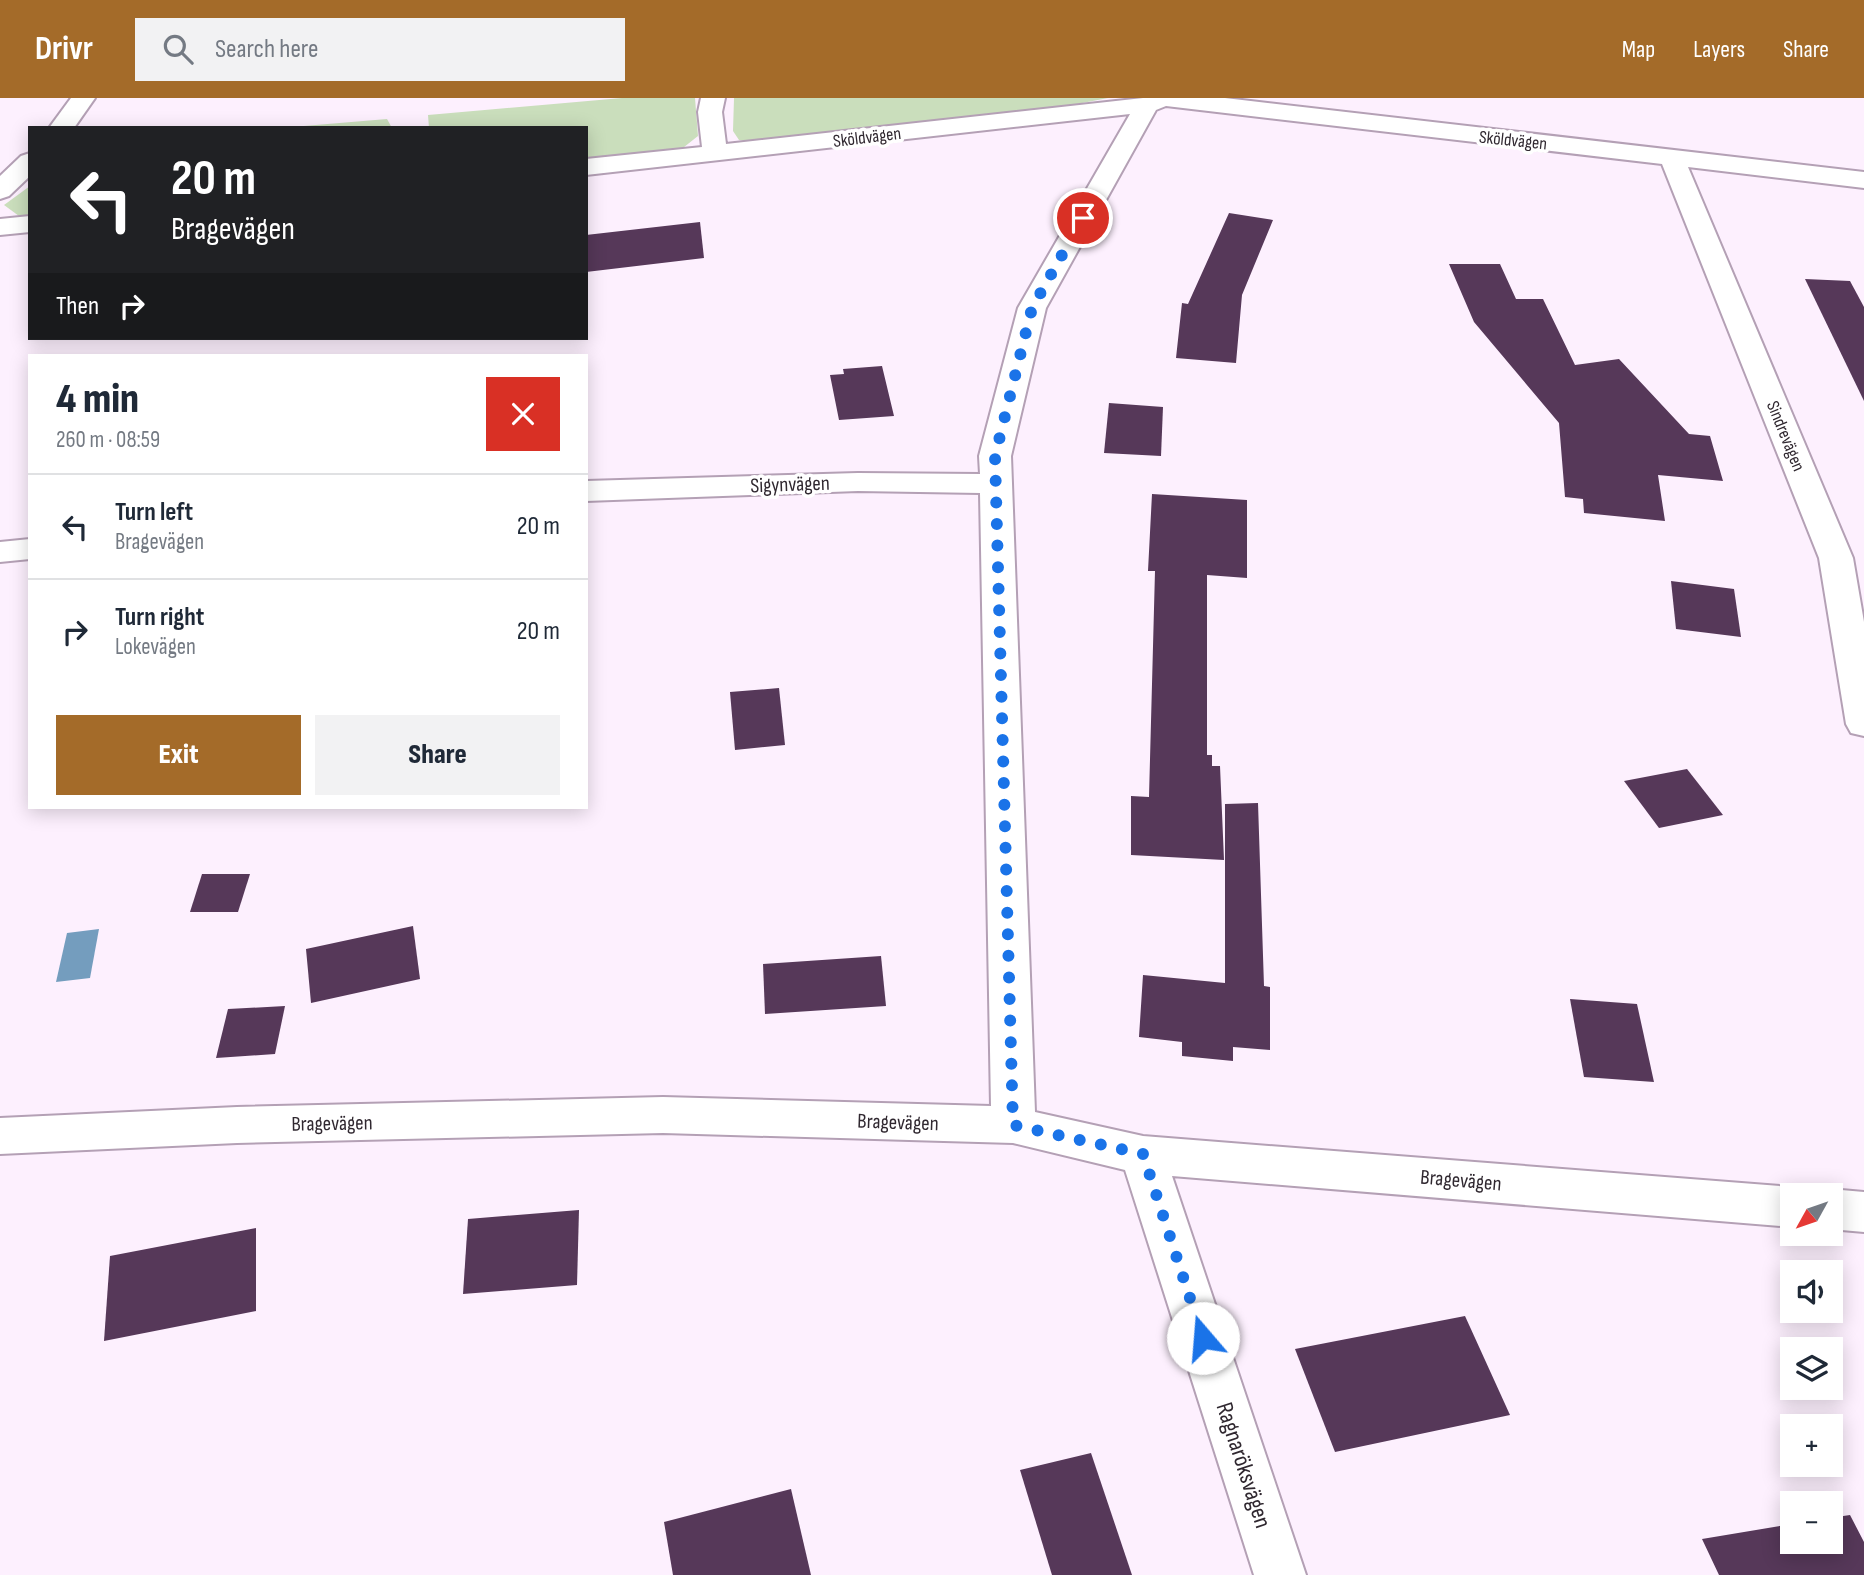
<!DOCTYPE html>
<meta charset="utf-8">
<style>
body{margin:0;font-family:"Sofia Sans Condensed",sans-serif;background:#f2f2f3;color:#1f2937;height:100vh;display:flex;flex-direction:column;font-size:26px;white-space:nowrap}
*{box-sizing:border-box;margin:0}
p{font-size:23px;color:#747a83}
.icon{flex:none;width:38px;height:38px;fill:none;stroke:currentColor;stroke-width:2;stroke-linecap:round;stroke-linejoin:round}
.map{position:relative;flex:1;overflow:hidden}
.panel{position:absolute;left:28px;top:256px;width:560px;height:455px;display:flex;flex-direction:column;background:#fff;border-radius:0px;box-shadow:0 4px 18px #0003}
.panel>*{flex:none}
.banner{position:absolute;left:28px;top:28px;width:560px;height:214px;border-radius:0px;box-shadow:0 4px 18px #0003;background:#202124;color:#fff;overflow:hidden}
.needle{width:46px;rotate:230deg}
.controls{position:absolute;left:1780px;top:1085px;display:grid;gap:14px}
.controls a{display:grid;place-items:center;width:63px;height:63px;border-radius:0px;background:#fff;box-shadow:0 4px 18px #0003;font-size:35px}
.pin{position:absolute;display:grid;place-items:center;width:60px;height:60px;color:#fff;margin:-30px;border:4px solid #fff;border-radius:50%;box-shadow:0 2px 7px #0007}
.me{position:absolute;width:77px;margin:-38px;rotate:342deg;stroke-linejoin:round;filter:drop-shadow(0 0 5px #0008)}
.turn{display:flex;align-items:center;gap:24px;height:147px;padding:0 28px;font-size:32px}
.turn .icon{width:91px;height:91px;stroke-width:2.5}
.turn b{display:block;font-size:49px;line-height:60px}
.then{display:flex;align-items:center;height:66px;padding:0 28px;background:#0003;gap:14px;font-size:26px}
.round{display:grid;place-items:center;flex:none;width:74px;height:74px;border-radius:0px;background:#f2f2f3}
.overview{display:flex;align-items:center;justify-content:space-between;height:119px;padding:0 28px}
h1{font-size:42px;font-weight:800;line-height:52px}
.button{display:flex;gap:14px;margin-top:auto;padding:14px 28px}
.button a{flex:1;height:80px;border-radius:0px;background:#a46b29;color:#fff;font-size:28px;font-weight:800;line-height:80px;text-align:center}
.button a+a{background:#f2f2f3;color:#1f2937}
ul{padding:0;list-style:none}
li{display:flex;align-items:center;gap:21px;height:105px;padding:0 28px;border-top:2px solid #e0e1e3}
li div{flex:1}
li b{display:block;font-size:26px}
li em{font-style:normal}
header{display:flex;align-items:center;gap:42px;box-sizing:border-box;height:98px;padding:0 35px;background:#a46b29;color:#fff}
header strong{font-size:33px}
nav{display:flex;gap:38px;margin-inline-start:auto;font-size:24px}
.search{width:490px;height:63px;background:#f2f2f3;display:flex;align-items:center;gap:18px;box-sizing:border-box;padding:0 24px;border-radius:0px;color:#747a83;font-size:26px}
.map>svg:first-child{display:block}
.green{fill:#cadebc}
.water{fill:#749dbe}
.building{fill:#563859}
.lines{fill:none;stroke-linecap:round;stroke-linejoin:round}
.street-casing{stroke:#b4a0b5;stroke-width:4}
.street{fill:#fff;fill-rule:evenodd}
.route{stroke:#1a73e8;stroke-width:12;stroke-dasharray:0 21.6}
.labels{text-anchor:middle;stroke-width:7;stroke-linejoin:round;paint-order:stroke}
.far-street-label{font-size:18px;fill:#302830;stroke:#fff}
.street-label{font-size:21px;fill:#302830;stroke:#fff}
.near-street-label{font-size:24px;fill:#302830;stroke:#fff}
</style>
<header>
<strong>Drivr</strong>
<div class="search"><svg class="icon" aria-label="search" viewBox="0 0 24 24"><circle cx="10" cy="10" r="6"/><path d="M15 15l6 6"/></svg>Search here</div>
<nav><a>Map</a><a>Layers</a><a>Share</a></nav>
</header>
<div class="map">
<svg width="1864" height="1477" viewBox="0 0 1864 1477">
<rect width="100%" height="100%" fill="#fdf0fe"/>
<g class="green">
<path d="M622 0H695L698 38 674 57 586 63V30H429L428 17Z"/>
<path d="M734 0H1108L1067 8 766 46 739 42 733 33Z"/>
<path d="M387 21 392 30H280Z"/>
<path d="M30 88V118H19L4 107Z"/>
</g>
<path class="water" d="M99 831 90 880 56 884 67 835Z"/>
<g class="building">
<path d="M1229 115 1273 122 1242 197 1236 265 1176 260 1182 205 1188 206Z"/>
<path d="M700 124 704 160 586 174V137Z"/>
<path d="M1449 166H1500L1516 201H1543L1575 267 1619 261 1689 336 1710 338 1723 383 1658 377 1665 423 1584 415 1583 401 1565 399 1559 325 1474 224Z"/>
<path d="M1805 181 1850 183 1864 209V303Z"/>
<path d="M882 268 894 318 839 322 830 277 844 276 843 271Z"/>
<path d="M1109 305 1163 309 1161 358 1104 355Z"/>
<path d="M1152 396 1247 402V480L1207 477V657H1212V668H1220L1224 762 1131 757V698L1149 699 1155 473H1148Z"/>
<path d="M1671 483 1734 491 1741 539 1676 531Z"/>
<path d="M779 590 785 647 735 652 730 594Z"/>
<path d="M1687 671 1723 717 1659 730 1624 683Z"/>
<path d="M1258 705 1264 888 1270 889V952L1233 949V963L1182 958V944L1139 939 1143 877 1225 885V706Z"/>
<path d="M202 776H250L238 814H190Z"/>
<path d="M413 828 420 881 311 905 306 851Z"/>
<path d="M881 858 886 908 765 916 763 866Z"/>
<path d="M1570 901 1637 906 1654 984 1584 979Z"/>
<path d="M285 908 275 956 216 960 228 911Z"/>
<path d="M579 1112 577 1187 463 1196 468 1121Z"/>
<path d="M256 1130V1213L104 1243 110 1158Z"/>
<path d="M1465 1218 1510 1317 1335 1354 1295 1251Z"/>
<path d="M1091 1355 1132 1477H1052L1020 1372Z"/>
<path d="M791 1391 811 1477H673L664 1424Z"/>
<path d="M1850 1417 1864 1444V1477H1719L1702 1441 1792 1426V1444H1830V1420Z"/>
</g>
<g class="lines">
<g class="street-casing">
<g id="street">
<path d="M71 0H95L74 30H49Z"/>
<path d="M701 0H725L722 14 726 46 1143 0H1225L1864 74V90L1688 69 1853 460 1864 524V638L1851 635 1846 626 1819 460 1662 66 1166 8 1156 12 1046 210 1011 358 1035 1014 1143 1038 1792 1089 1809 1097H1792V1129L1172 1078 1306 1477H1254L1125 1072 1013 1045 663 1035 237 1045 0 1056V1020L237 1009 663 999 991 1008 980 395 858 393 586 403V383L858 375 980 376 979 358 1018 210 1130 16 586 77V61L702 49 698 14Z"/>
<path d="M30 55V78L9 98 0 101V78L21 58Z"/>
<path d="M30 118V134L0 137V121Z"/>
<path d="M30 441V461L0 464V444Z"/>
<path d="M1830 1091 1864 1094V1134L1830 1131V1097H1814Z"/>
</g>
</g>
<use href="#street" class="street"/>
</g>
<g class="lines">
<path class="route" d="M1083 120 1032 210 995 358 1013 1027 1143 1056 1203 1240"/>
</g>
<g class="labels">
<g class="far-street-label">
<text transform="translate(867 39) rotate(-7)" y="6">Sköldvägen</text>
<text transform="translate(1513 42) rotate(6)" y="6">Sköldvägen</text>
<text transform="translate(1786 338) rotate(68)" y="6">Sindrevägen</text>
</g>
<g class="street-label">
<text transform="translate(790 386) rotate(-2)" y="7">Sigynvägen</text>
<text transform="translate(898 1024) rotate(2)" y="7">Bragevägen</text>
<text transform="translate(332 1025) rotate(-1)" y="7">Bragevägen</text>
<text transform="translate(1461 1082) rotate(5)" y="7">Bragevägen</text>
</g>
<g class="near-street-label">
<text transform="translate(1244 1367) rotate(72)" y="8">Ragnaröksvägen</text>
</g>
</g>
</svg>
<div class="controls">
<a><svg class="needle" viewBox="-14 -14 28 28"><path d="M0-13l5 13h-10z" fill="#e53935"/><path d="M0 13l5-13h-10z" fill="#747a83"/></svg></a>
<a><svg class="icon" aria-label="sound" viewBox="0 0 24 24"><path d="M4 9h4l5-4v14l-5-4H4zM17 9q2 3 0 6"/></svg></a>
<a><svg class="icon" aria-label="layers" viewBox="0 0 24 24"><path d="M12 4l9 5-9 5-9-5zM3 14l9 5 9-5"/></svg></a>
<a>+</a>
<a>−</a>
</div>
<div class="pin" style="left:1083px;top:120px;background:#d93025"><svg class="icon" aria-label="arrive" viewBox="0 0 24 24"><path d="M6 21V4h12l-3 4 3 4H6"/></svg></div>
<svg class="me" style="left:1203px;top:1240px" viewBox="-20 -20 40 40"><circle r="19" fill="#fff"/><path d="M0-13L10 11 0 6-10 11z" fill="#1a73e8"/></svg>
<div class="banner">
<div class="turn"><svg class="icon" aria-label="left" viewBox="0 0 24 24"><path d="M17 20v-9H6M10 6l-5 5 5 5"/></svg><div><b>20 m</b>Bragevägen</div></div>
<div class="then">Then<svg class="icon" aria-label="right" viewBox="0 0 24 24"><path d="M7 20v-9h11M14 6l5 5-5 5"/></svg></div>
</div>
<section class="panel">
<div class="overview"><div><h1>4 min</h1><p>260 m · 08:59</p></div><a class="round" style="background:#d93025;color:#fff"><svg class="icon" aria-label="close" viewBox="0 0 24 24"><path d="M6 6l12 12M18 6L6 18"/></svg></a></div>
<ul>
<li><svg class="icon" aria-label="left" viewBox="0 0 24 24"><path d="M17 20v-9H6M10 6l-5 5 5 5"/></svg><div><b>Turn left</b><p>Bragevägen</p></div><em>20 m</em></li>
<li><svg class="icon" aria-label="right" viewBox="0 0 24 24"><path d="M7 20v-9h11M14 6l5 5-5 5"/></svg><div><b>Turn right</b><p>Lokevägen</p></div><em>20 m</em></li>
</ul>
<div class="button"><a>Exit</a><a>Share</a></div>
</section>
</div>
